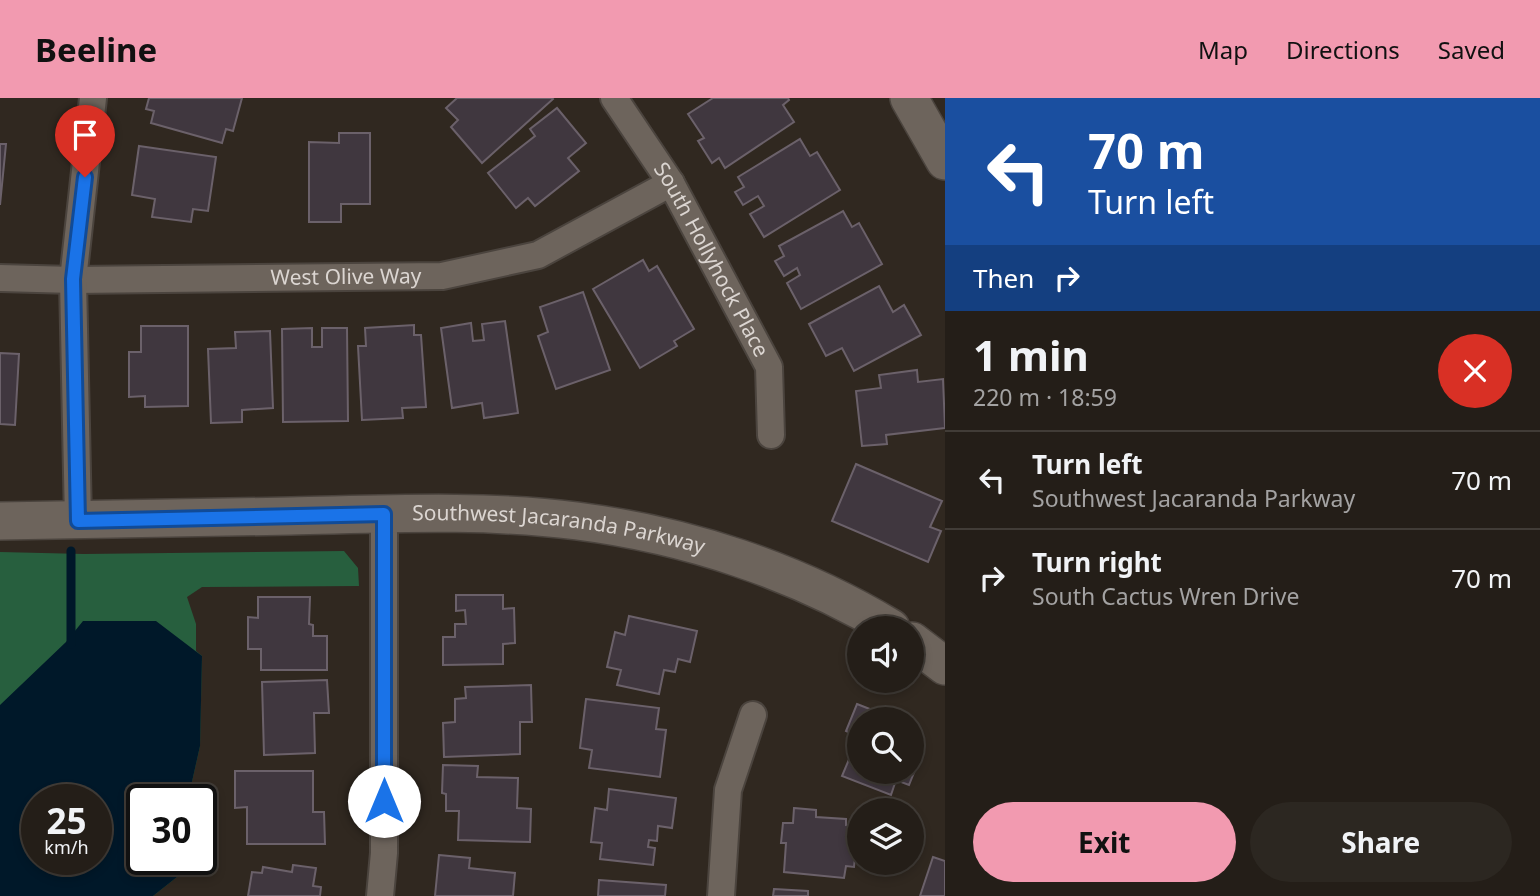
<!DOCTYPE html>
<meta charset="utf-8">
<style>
body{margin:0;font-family:"Noto Sans",sans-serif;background:#2c2721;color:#f1f3f6;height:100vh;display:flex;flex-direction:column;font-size:26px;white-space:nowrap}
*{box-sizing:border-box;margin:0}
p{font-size:23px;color:#a3a2a2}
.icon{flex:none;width:38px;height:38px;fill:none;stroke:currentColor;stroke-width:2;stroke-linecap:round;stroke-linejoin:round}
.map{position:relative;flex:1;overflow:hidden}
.drawer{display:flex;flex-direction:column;background:#241e18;width:595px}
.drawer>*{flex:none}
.top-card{background:#1a4fa0;color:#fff;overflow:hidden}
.fabs{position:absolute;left:847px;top:518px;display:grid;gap:14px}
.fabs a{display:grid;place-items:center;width:77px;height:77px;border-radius:50%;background:#241e18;box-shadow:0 4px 10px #0003,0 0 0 2px #413c37;font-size:35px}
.speed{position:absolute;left:21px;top:686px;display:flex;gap:14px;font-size:35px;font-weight:700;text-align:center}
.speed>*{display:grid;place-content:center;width:91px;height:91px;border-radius:50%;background:#241e18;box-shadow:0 4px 10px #0003,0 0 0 2px #413c37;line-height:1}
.speed small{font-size:18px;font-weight:400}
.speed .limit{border:4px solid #111;border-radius:10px;background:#fff;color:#111}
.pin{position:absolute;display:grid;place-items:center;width:60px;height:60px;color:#fff;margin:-72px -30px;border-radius:50% 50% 50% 0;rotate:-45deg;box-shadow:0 0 7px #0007}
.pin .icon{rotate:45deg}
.me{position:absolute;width:77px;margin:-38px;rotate:0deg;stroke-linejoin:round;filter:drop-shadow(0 0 5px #0008)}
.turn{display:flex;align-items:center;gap:24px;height:147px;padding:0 28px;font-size:32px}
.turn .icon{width:91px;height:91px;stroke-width:2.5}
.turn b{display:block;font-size:49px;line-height:60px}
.then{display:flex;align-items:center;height:66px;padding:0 28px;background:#0003;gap:14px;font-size:26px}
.round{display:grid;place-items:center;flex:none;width:74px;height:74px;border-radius:37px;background:#2c2721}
.headline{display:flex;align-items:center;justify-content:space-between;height:119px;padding:0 28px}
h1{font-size:42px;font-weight:700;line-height:52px}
.cta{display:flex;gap:14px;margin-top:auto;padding:14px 28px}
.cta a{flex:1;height:80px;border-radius:42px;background:#f29ab0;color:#111;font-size:28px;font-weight:700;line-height:80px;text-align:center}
.cta a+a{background:#2c2721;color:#f1f3f6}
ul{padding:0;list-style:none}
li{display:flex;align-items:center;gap:21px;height:98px;padding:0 28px;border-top:2px solid #413c37}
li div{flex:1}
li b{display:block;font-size:26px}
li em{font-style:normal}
header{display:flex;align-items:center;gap:42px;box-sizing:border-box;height:98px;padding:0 35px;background:#f29ab0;color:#111}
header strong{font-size:33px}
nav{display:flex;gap:38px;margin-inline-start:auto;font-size:24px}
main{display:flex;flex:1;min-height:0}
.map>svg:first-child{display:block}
.green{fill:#275f3e;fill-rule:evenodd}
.water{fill:#001829;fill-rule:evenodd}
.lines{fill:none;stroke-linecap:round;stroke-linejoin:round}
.stream{stroke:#001829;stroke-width:9}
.building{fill:#40373f;stroke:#6b616a;stroke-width:2}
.street-casing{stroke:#4b443e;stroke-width:30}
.secondary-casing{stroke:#4b443e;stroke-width:40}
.street{stroke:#6d645c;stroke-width:26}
.secondary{stroke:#6d645c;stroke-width:37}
.route-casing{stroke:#114b97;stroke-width:18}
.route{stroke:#1a73e8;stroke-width:12}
.labels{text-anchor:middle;stroke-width:5;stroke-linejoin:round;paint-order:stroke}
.street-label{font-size:21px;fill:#dbd5d1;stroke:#261e17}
</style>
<header>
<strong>Beeline</strong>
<nav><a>Map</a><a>Directions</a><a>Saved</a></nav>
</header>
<main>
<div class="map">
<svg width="945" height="798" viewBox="0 0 945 798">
<rect width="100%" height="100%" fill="#302820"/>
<path class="green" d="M344 453 358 470 359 488 202 489 187 499 196 526V553L202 558 200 648 189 697 191 702H142V761H188L182 775 153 798H0V454L84 456ZM37 702H96V761H37Z"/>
<path class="water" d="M83 523H156L202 558 200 648 189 697 191 702H142V761H188L182 775 153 798H0V607L66 544ZM37 702H96V761H37Z"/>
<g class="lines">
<path class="stream" d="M71 453V546"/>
</g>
<g class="building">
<path d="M149 0H242L233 33 226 31 222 45 151 25 154 13 146 11Z"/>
<path d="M457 0H552L553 1 482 65 451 29 458 22 446 10Z"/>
<path d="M713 0H788L789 2 783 7 794 24 725 70 719 60 712 65 698 43 704 40 688 16Z"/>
<path d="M557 10 586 45 568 60 579 73 535 108 528 100 516 110 488 75 535 38 530 31Z"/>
<path d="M339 35H370V106H341V124H309V44L339 45Z"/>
<path d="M800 41 810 58 817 54 840 92 764 139 750 116 764 108 758 98 743 107 735 94 744 89 738 79Z"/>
<path d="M0 46H6L0 107Z"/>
<path d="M139 48 216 59 208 113 193 111 191 124 152 119 155 101 132 97Z"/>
<path d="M843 113 852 129 859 125 882 166 801 211 787 185 800 177 797 170 784 178 775 163 784 158 779 148Z"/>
<path d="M643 162 649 173 657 168 694 231 674 243 677 248 640 270 593 191Z"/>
<path d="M879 188 893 214 904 207 921 237 854 273 842 250 826 258 809 226Z"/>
<path d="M583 194 610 272 556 291 538 238 548 234 540 209Z"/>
<path d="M505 223 518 315 484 320 482 305 452 310 441 230 471 225 473 243 484 242 482 226Z"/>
<path d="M414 227V237H421L426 309 402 310 403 320 362 322 358 248H366L365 230Z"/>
<path d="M141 228H188V308L145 309V298L129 299V254H141Z"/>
<path d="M312 230V249H322V230H347L348 323 283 324 282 231Z"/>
<path d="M270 233 273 310 242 312V324L211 325 208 251 236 250 235 234Z"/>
<path d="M0 255 19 256 15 327 0 326Z"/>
<path d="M917 272 918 284 943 281 945 330 886 337 887 346 862 348 856 293 881 290 879 277Z"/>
<path d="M856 366 942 403 930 429 941 433 928 464 832 423Z"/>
<path d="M456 497H503V511L514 510 515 545 503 546V566L443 567V539H455V526H466L465 512 456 513Z"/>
<path d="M258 499H310L309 526 313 527V538H327V572H261V551H248V519L258 520Z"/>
<path d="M629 518 697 533 690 564 678 561 675 574 664 572 659 596 617 587 621 572 607 569 615 534 625 537Z"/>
<path d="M327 582 329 615H314L315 655 264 657 262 584Z"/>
<path d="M531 587 532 624H520V656L444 659 443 625 455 624V601L466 600 465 589Z"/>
<path d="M586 601 659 610 656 631 666 632 660 679 589 670 592 652 580 650Z"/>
<path d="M857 606 895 621H859V674H912V648L923 652 909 687 896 682 891 697 842 678 850 659 855 661 858 653 852 650 857 638 846 633Z"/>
<path d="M443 667 478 668 477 679 518 680 517 710 531 711 530 744 458 742 459 713H446V696L442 695Z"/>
<path d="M235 673H313V714H324L325 746H247V709L235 710Z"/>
<path d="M609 691 676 700 672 730 658 728 657 743 649 742 648 749 655 750 653 767 600 761 602 745 591 744 595 710 607 712Z"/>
<path d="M794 710 816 712V719L846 721V727L858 728 854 769 846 768 844 780 784 774 786 745H781L783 725H793Z"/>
<path d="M439 757 470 760 469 770 515 775 513 798H435Z"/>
<path d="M933 759 945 763V798H920Z"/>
<path d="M293 767 316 770 313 788 321 789 320 798H248L252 774 262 775 263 769 292 774Z"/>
<path d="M599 782 666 787 665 798H598Z"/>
<path d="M774 791 808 793V798H773Z"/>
</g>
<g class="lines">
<g class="street-casing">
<g id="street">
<path id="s1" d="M614 0 671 85 769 269 771 337"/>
<path id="s2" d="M0 180 73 182 442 178 538 157 671 85"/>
<path d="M78 423 73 182 93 0"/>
<path d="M380 798 384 755V416"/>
<path d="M721 798 728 692 753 617"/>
</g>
</g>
<g class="secondary-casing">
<g id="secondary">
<path d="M909 0 945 63"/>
<path id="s3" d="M0 423C97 422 194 420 291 418 386 416 483 411 577 423 687 437 796 473 891 530"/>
<path d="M912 543 945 568"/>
</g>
</g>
<use href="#street" class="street"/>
<use href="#secondary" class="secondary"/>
</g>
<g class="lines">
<g class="route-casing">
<path id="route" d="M85 79 73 181 78 423 384 416V703"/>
</g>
<use href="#route" class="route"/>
</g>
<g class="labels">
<g class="street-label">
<text dy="7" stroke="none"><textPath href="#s1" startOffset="189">South Hollyhock Place</textPath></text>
<text dy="7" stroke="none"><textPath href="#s2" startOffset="346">West Olive Way</textPath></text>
<text dy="7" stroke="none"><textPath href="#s3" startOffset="560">Southwest Jacaranda Parkway</textPath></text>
</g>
</g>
</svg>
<div class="fabs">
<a><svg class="icon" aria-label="sound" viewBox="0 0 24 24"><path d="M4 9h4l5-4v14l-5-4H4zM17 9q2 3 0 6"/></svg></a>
<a><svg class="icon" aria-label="search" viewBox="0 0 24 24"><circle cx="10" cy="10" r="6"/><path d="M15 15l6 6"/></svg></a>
<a><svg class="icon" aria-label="layers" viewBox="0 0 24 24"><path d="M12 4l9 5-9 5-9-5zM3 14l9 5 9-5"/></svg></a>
</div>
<div class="speed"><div>25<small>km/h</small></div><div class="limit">30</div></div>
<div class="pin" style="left:85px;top:79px;background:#d93025"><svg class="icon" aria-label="arrive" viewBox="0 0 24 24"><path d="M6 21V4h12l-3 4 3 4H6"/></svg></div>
<svg class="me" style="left:384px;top:703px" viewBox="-20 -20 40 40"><circle r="19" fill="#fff"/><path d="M0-13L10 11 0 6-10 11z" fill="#1a73e8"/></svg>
</div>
<section class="drawer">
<div class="top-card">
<div class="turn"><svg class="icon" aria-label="left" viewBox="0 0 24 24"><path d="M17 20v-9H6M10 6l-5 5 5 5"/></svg><div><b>70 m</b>Turn left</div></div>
<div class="then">Then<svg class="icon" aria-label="right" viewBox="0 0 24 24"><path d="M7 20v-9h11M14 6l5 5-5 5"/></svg></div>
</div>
<div class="headline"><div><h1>1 min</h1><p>220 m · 18:59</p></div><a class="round" style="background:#d93025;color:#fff"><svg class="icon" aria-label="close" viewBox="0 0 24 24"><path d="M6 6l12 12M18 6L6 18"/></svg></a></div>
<ul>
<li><svg class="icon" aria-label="left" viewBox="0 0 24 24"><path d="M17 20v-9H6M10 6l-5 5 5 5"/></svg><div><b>Turn left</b><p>Southwest Jacaranda Parkway</p></div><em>70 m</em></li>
<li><svg class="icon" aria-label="right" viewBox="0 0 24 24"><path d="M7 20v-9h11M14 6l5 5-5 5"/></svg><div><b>Turn right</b><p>South Cactus Wren Drive</p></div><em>70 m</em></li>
</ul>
<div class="cta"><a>Exit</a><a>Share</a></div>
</section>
</main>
